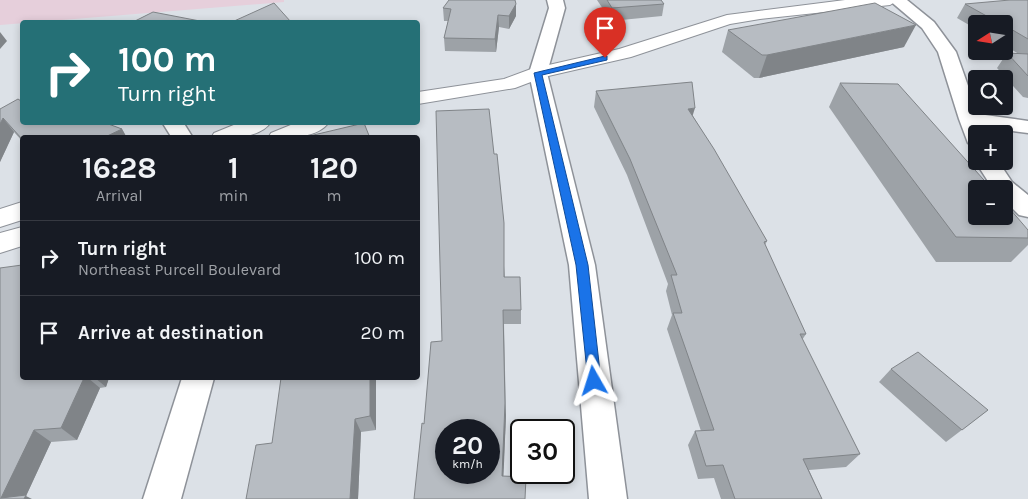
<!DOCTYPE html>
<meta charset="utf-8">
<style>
body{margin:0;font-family:Karla,sans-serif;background:#242831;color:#f1f3f6;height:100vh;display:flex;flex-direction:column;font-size:19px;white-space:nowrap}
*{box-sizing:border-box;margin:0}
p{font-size:16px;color:#9ea1a6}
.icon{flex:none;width:28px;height:28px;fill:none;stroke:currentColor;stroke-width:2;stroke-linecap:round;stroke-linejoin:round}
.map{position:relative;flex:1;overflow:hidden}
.drawer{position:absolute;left:20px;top:135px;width:400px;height:245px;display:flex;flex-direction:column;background:#171b24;border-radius:5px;box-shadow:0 2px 8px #0003}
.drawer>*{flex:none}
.hud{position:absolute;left:20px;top:20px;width:400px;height:105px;border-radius:5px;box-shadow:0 2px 8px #0003;background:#257076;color:#fff;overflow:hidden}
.needle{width:32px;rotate:258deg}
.controls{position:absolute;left:968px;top:15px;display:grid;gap:10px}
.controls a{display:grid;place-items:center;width:45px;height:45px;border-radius:5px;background:#171b24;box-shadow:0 2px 8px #0003;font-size:25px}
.speed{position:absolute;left:435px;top:419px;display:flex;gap:10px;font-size:25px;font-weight:700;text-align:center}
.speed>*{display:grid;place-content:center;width:65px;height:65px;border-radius:50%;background:#171b24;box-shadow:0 2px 8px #0003;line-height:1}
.speed small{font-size:12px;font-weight:400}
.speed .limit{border:2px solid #111;border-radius:8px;background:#fff;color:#111}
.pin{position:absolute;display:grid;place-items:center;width:42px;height:42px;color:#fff;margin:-51px -21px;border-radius:50% 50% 50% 0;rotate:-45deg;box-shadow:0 0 5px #0007}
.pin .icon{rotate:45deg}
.me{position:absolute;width:55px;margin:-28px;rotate:354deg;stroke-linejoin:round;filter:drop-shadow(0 0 4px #0008)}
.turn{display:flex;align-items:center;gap:18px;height:105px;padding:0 15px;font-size:22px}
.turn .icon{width:65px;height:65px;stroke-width:2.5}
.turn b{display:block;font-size:35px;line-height:42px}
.eta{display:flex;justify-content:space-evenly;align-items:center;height:85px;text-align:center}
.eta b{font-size:30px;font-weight:700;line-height:35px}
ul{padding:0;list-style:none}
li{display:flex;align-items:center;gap:15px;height:75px;padding:0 15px;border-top:1px solid #363941}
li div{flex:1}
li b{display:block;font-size:19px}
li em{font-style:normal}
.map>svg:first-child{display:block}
.education{fill:#e6cfdb}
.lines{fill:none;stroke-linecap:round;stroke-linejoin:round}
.minor-casing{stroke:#8e9299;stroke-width:3}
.tertiary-casing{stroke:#8e9299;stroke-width:2}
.minor{fill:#fff;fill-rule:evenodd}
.tertiary{fill:#fff;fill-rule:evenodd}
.wall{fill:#9da2a7}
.shaded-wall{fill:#808488}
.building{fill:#b7bcc2;stroke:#808488;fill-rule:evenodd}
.route{fill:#1a73e8;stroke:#114b97}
</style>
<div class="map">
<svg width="1028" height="499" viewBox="0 0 1028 499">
<rect width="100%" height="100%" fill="#dce1e7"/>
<path class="education" d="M0 0H284V2L0 25Z"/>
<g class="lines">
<g class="minor-casing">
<g id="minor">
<path d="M547 0H563L565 8 547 73 595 265 627 499H589L569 265 529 73 549 8Z"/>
<path d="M889 0H907L934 22 956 52 978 114 1028 121V133L983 127 985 134H976V144L968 143 959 119 938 52 922 28Z"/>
<path d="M162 122H183L193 138H172Z"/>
<path d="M976 159V161H998L1012 182 1028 195V217L1019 215 1004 200V189H993L975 161Z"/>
<path d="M182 378H214L181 499H143Z"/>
</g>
</g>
<g class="tertiary-casing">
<g id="tertiary">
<path d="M845 0H898L890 5 760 19 730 24 631 57 544 77 515 88 418 104V92L504 79 531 69 619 49 727 15Z"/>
<path d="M241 122H271C260 139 229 138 211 138L214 133Z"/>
<path d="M298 122H329C318 139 286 138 268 138L271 133Z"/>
<path d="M22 202V220L0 227V209Z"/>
<path d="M22 227V246L0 253V233Z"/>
</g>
</g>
<use href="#minor" class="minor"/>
<use href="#tertiary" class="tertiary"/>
</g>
<g class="wall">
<path d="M597 0H661L664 4 662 16 611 21Z"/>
<path d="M1028 0V98L1023 97 997 68 1007 53 1019 54 1004 45V24H976V29L957 18 965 4Z"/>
<path d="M516 4V16L509 29 499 27 496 52 445 51 444 38 448 21H444L443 8Z"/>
<path d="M728 30 904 47 759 78H754L722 52Z"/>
<path d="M840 83 1028 230V245L1011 262H936L829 107Z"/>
<path d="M596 91 693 116 767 241 765 245 806 334 802 340 860 454 846 467 809 470 822 499H721L714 478 698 479 688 445 695 431H701L667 329 672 315 666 291 668 284 627 175 594 107Z"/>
<path d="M0 109 122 129 127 138H22V141L14 132 0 162Z"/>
<path d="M494 154 505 277 521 310V324H504L506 416 503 476 525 499 424 424 442 341Z"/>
<path d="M891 369 988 410 946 442 879 382Z"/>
<path d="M22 378H109L106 387 100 388 77 440 51 442 26 496 0 499Z"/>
<path d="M376 378V430L361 432 358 499H246L272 443Z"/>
</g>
<g class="shaded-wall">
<path d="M516 4V16L509 29V16Z"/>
<path d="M498 15 499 27 496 52 495 39Z"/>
<path d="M916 25 904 47 759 78 767 55Z"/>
<path d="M0 32 7 41 0 49Z"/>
<path d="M695 108 690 124 688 109Z"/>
<path d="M3 118 14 132 0 162V124Z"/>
<path d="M122 129 127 138H103Z"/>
<path d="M84 378H88L100 388 77 440 61 428Z"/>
<path d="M95 378H109L106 387Z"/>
<path d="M370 378H376V430L370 416Z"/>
<path d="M505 403 506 416 503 487 502 476Z"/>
<path d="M355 419 361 432 358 499H350Z"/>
<path d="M34 430 51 442 26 496 32 499H3L1 498Z"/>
</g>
<g class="building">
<path d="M449 0H515L516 4 509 16 498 15 495 39 444 38 451 9 443 8Z"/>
<path d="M607 0H661L664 4 612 8Z"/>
<path d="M1010 0H1028V39L1004 25V24H1001L965 4Z"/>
<path d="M274 3 291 22H232Z"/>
<path d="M875 3 916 25 767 55H762L728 30Z"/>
<path d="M153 12 205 22H133Z"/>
<path d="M1007 53 1028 54V76Z"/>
<path d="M692 82 695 108 688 109 714 149 767 241 764 242 806 334H800L860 454 803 459 822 499H735L723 465 706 466 695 431 714 430 673 313H682L671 275H677L630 159 596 91Z"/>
<path d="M840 83 898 84 992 189H976V216H1004V202L1028 230V238L956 237Z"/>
<path d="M18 99 21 101 22 100V122H103L122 129 103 138H22V139L3 118 0 124V109Z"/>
<path d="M489 109 494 154H497L504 223V277H520L521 310H503L505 403 502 476 526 477 525 499H414L422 423 424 424 431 342 442 341 436 111ZM446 430H489V472H446Z"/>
<path d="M364 123 370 138H301Z"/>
<path d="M22 265V378H84L61 428 34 430 1 498 26 495 24 499H0V268Z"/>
<path d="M918 352 988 410 962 430 891 369Z"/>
<path d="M281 378H370V416L355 419 350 499H246L256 445 272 443Z"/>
</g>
<path class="route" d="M605 56H607V60L542 75 588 265 601 381 599 386 594 388 590 386 588 381 576 265 534 73Z"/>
</svg>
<div class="controls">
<a><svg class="needle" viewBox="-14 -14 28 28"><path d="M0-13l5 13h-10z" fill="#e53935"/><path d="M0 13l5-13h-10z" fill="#9ea1a6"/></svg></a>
<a><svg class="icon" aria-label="search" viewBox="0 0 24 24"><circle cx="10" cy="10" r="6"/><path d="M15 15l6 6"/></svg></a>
<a>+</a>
<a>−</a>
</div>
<div class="speed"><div>20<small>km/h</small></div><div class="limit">30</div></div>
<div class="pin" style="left:605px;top:58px;background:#d93025"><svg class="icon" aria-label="arrive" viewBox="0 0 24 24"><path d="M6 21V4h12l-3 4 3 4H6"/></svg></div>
<svg class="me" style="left:594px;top:381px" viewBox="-20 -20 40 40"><path d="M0-17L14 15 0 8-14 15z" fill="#1a73e8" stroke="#fff" stroke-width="4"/></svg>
<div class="hud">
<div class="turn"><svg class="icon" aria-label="right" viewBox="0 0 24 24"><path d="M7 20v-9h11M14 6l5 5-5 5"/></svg><div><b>100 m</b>Turn right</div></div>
</div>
<section class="drawer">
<div class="eta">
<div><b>16:28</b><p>Arrival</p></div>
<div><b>1</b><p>min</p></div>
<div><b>120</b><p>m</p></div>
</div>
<ul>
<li><svg class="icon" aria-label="right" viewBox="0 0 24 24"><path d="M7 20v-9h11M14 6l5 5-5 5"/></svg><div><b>Turn right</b><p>Northeast Purcell Boulevard</p></div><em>100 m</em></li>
<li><svg class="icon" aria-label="arrive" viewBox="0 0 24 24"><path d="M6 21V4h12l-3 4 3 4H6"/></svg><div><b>Arrive at destination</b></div><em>20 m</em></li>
</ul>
</section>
</div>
